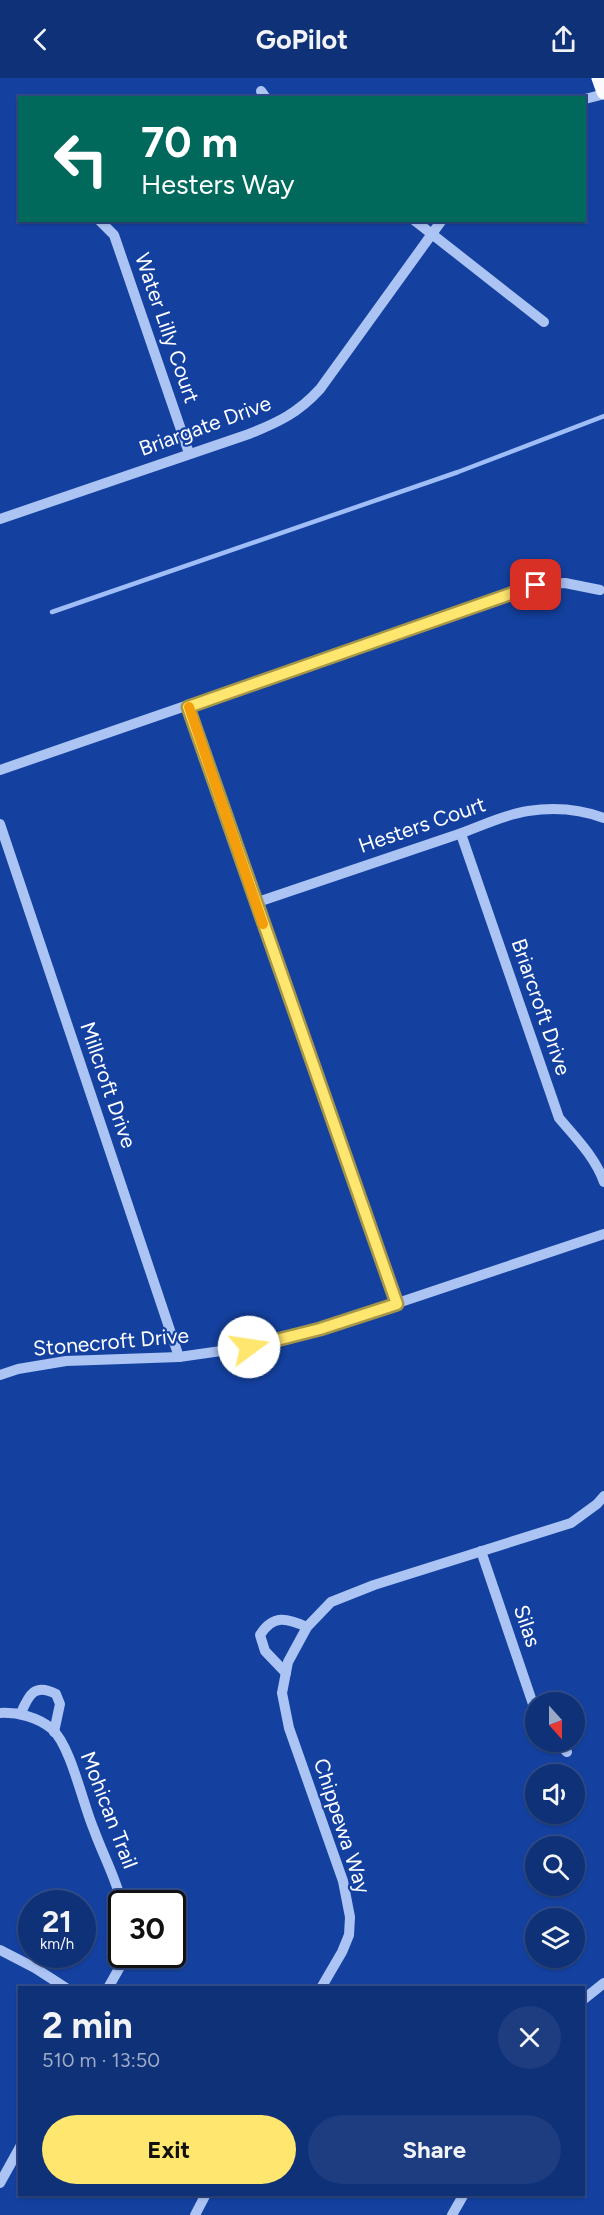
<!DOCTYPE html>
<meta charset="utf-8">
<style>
body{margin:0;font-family:Figtree,sans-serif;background:#1d3d80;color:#f1f3f6;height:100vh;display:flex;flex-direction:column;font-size:22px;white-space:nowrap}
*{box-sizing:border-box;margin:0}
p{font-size:20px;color:#9ba9c6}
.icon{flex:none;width:33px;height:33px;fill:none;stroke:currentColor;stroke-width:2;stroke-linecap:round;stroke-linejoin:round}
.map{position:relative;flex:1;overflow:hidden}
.sheet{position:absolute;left:18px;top:1908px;width:567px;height:210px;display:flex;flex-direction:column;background:#0f3178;border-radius:0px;box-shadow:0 2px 4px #0004,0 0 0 2px #2f4c8a}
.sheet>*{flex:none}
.hud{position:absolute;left:18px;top:18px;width:568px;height:126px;border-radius:0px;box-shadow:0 2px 4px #0004,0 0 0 2px #2f4c8a;background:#00695c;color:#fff;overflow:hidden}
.needle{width:39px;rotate:159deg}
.controls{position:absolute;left:525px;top:1614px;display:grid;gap:12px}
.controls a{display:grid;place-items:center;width:60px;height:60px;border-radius:50%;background:#0f3178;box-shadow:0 2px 4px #0004,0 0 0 2px #2f4c8a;font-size:30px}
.speed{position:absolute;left:18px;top:1812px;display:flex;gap:12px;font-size:30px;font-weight:700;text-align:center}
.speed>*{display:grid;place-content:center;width:78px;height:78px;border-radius:50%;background:#0f3178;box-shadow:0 2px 4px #0004,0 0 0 2px #2f4c8a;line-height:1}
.speed small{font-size:15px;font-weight:400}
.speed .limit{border:3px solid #111;border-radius:9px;background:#fff;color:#111}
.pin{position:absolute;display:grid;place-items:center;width:51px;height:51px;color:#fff;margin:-26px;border-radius:12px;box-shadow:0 3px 9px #0006}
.me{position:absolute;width:66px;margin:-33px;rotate:76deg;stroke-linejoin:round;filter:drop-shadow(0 0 4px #0008)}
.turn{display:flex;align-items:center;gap:21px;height:126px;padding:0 24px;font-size:27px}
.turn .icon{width:78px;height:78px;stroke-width:2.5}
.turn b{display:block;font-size:42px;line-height:51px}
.round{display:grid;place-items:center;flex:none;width:63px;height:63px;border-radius:32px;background:#1d3d80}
.head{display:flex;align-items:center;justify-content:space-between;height:102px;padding:0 24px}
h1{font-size:36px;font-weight:700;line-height:45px}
.primary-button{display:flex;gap:12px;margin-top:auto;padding:12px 24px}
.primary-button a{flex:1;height:69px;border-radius:36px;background:#ffe66f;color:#111;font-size:24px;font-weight:700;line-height:69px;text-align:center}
.primary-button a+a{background:#1d3d80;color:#f1f3f6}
header{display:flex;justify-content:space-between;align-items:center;height:78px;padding:0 24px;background:#0f3178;font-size:27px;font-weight:700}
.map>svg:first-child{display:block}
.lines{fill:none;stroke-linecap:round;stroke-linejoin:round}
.stream{stroke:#9fbdf7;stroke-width:4.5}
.minor{stroke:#acc4f4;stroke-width:10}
.major{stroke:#f9fbff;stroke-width:15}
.route-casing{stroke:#a69648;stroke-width:15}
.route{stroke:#ffe66f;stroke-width:10}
.slow{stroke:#f59e0b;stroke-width:10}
.labels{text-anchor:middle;stroke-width:4.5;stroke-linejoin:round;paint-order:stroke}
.street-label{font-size:21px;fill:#fff;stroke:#1441a0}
</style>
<header><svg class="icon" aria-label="back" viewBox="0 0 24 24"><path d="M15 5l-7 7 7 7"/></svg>GoPilot<svg class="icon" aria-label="share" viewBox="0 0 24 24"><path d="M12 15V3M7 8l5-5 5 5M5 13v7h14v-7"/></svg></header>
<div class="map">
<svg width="604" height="2137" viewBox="0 0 604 2137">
<rect width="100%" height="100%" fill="#1441a0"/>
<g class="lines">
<path class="stream" d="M52 534 458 394 604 338"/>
<g class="minor">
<path d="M261 13 266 20"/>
<path d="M585 21 604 16"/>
<path d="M99 142 114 157 189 375"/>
<path d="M414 142 544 244"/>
<path d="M0 441 249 356C279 344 298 335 320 311L442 142"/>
<path d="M188 629 397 1226"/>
<path d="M0 692 536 507 565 505 600 512"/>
<path d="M0 746 179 1279"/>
<path d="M461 756 559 1040C576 1060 595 1079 604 1104"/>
<path d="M255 825C320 803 385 781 450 759 476 751 501 737 528 733 553 729 580 731 604 740"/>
<path d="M0 1297 18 1291 66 1283 179 1279 249 1269 320 1251 604 1156"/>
<path d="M481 1473 536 1635"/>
<path d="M286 1595 265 1573 260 1557C273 1536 287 1540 307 1549"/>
<path d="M0 1635C17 1634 38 1639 52 1651 71 1668 83 1727 94 1752 103 1777 116 1800 122 1826"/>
<path d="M21 1635C29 1616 35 1605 56 1616L60 1626 54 1654"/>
<path d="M556 1664 567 1674"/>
<path d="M0 1872 35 1890 66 1910"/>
<path d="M108 1910 121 1887 124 1876"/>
<path d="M321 1910 342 1874 349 1857 350 1839 343 1803 289 1650 282 1615 288 1584 307 1549 331 1524 374 1507 571 1445 597 1426 604 1418"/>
<path d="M584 1921 604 1905"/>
<path d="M0 2105 20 2069"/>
<path d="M195 2137 206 2116"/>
<path d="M452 2137 464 2116"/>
</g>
<path class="major" d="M599 0 604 14"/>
</g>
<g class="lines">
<g class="route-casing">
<path id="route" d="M249 1269 320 1251 397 1226 188 629 536 507"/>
</g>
<use href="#route" class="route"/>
<path class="slow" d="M189 629 263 846"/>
</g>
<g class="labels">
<g class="street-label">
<text transform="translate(167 250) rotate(71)" y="7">Water Lilly Court</text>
<text transform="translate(205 348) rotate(-20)" y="7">Briargate Drive</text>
<text transform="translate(422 747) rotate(-19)" y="7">Hesters Court</text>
<text transform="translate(541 929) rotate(71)" y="7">Briarcroft Drive</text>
<text transform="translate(108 1007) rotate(71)" y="7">Millcroft Drive</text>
<text transform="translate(111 1264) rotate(-5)" y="7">Stonecroft Drive</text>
<text transform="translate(527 1548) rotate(71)" y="7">Silas</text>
<text transform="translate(109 1732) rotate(69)" y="7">Mohican Trail</text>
<text transform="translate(342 1748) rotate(72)" y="7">Chippewa Way</text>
</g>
</g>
</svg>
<div class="controls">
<a><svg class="needle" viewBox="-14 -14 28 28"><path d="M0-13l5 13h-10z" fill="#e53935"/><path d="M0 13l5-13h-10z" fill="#9ba9c6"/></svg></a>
<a><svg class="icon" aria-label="sound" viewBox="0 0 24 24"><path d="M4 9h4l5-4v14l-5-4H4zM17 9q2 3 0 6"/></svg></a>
<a><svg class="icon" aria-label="search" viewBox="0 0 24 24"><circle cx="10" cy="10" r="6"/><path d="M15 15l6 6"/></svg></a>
<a><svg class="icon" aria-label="layers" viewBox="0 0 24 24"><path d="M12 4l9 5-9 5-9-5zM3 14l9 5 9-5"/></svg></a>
</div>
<div class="speed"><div>21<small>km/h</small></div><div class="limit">30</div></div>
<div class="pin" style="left:536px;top:507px;background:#d93025"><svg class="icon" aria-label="arrive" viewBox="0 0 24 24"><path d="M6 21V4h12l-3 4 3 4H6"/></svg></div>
<svg class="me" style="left:249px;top:1269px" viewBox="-20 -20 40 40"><circle r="19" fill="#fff"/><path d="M0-13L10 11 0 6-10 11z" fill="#ffe66f"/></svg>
<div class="hud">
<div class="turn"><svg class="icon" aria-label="left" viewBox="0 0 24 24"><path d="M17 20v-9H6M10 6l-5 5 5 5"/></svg><div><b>70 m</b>Hesters Way</div></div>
</div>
<section class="sheet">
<div class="head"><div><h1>2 min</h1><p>510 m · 13:50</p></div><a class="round"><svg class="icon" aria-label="close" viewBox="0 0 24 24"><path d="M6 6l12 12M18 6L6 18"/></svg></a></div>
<div class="primary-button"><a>Exit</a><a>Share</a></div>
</section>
</div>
